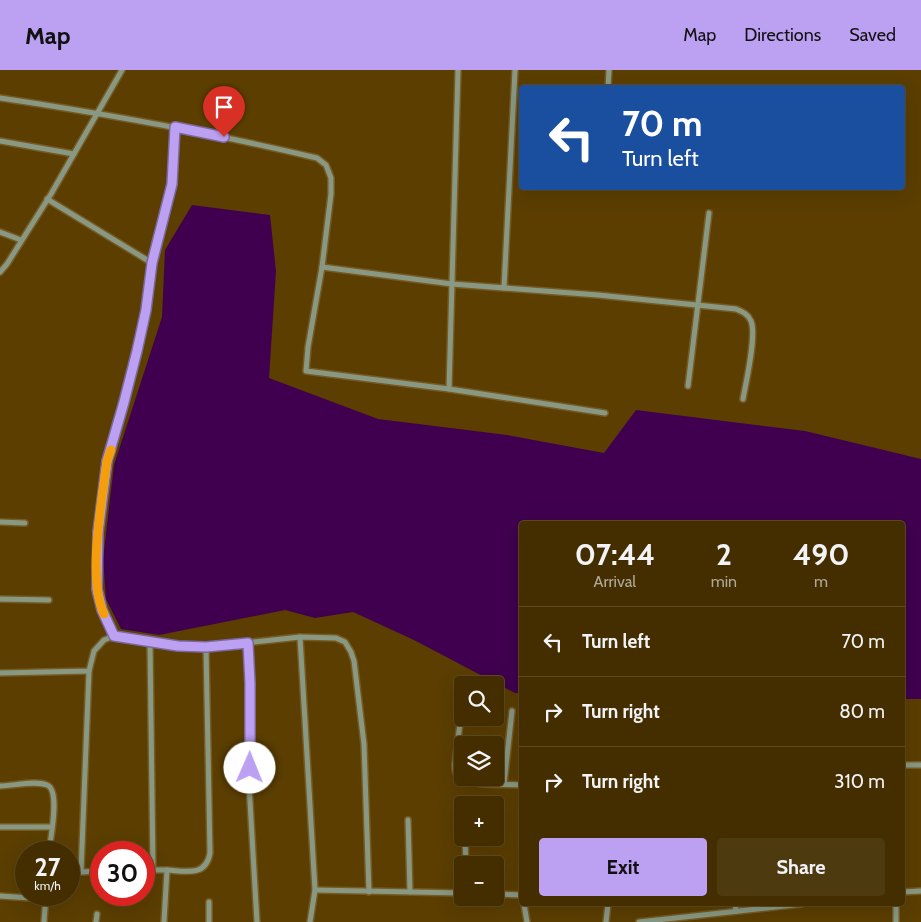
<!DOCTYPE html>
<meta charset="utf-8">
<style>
body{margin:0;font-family:Cabin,sans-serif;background:#4e3a0f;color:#f1f3f6;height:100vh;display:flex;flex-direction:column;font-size:19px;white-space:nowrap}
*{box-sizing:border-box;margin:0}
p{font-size:16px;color:#afa899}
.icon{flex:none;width:28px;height:28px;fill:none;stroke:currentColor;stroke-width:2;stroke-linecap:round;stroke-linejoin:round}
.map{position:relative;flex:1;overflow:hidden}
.drawer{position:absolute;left:519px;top:451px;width:386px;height:385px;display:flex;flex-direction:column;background:#442e00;border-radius:5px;box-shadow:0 5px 20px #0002,0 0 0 1px #5c4a22}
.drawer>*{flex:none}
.guide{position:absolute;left:519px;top:15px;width:386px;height:105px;border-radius:5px;box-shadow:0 5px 20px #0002,0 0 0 1px #5c4a22;background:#1a4fa0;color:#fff;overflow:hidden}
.buttons{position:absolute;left:454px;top:606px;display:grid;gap:10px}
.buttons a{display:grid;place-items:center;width:50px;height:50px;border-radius:5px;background:#442e00;box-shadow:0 5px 20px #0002,0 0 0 1px #5c4a22;font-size:25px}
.speed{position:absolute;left:15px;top:771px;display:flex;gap:10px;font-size:25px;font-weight:700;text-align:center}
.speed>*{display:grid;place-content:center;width:65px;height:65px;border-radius:50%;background:#442e00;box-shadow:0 5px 20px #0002,0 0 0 1px #5c4a22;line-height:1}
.speed small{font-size:12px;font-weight:400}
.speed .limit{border:8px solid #d22;background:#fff;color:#111}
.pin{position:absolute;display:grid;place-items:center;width:42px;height:42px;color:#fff;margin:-51px -21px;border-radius:50% 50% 50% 0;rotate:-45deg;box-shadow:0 0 5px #0007}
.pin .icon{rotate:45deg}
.me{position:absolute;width:55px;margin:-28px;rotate:1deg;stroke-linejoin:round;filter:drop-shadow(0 0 4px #0008)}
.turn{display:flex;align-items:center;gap:18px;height:105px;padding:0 20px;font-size:22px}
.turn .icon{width:65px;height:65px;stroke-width:2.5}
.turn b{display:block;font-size:35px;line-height:42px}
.eta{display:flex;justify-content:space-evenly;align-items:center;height:85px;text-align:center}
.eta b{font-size:30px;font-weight:700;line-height:35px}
.button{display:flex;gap:10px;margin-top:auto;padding:10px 20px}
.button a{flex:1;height:58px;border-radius:5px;background:#bca0f2;color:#111;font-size:20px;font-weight:700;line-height:58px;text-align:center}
.button a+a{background:#4e3a0f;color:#f1f3f6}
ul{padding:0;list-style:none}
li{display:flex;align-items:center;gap:15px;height:70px;padding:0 20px;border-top:1px solid #5c4a22}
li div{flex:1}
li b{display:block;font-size:19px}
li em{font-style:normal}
header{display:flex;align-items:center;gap:30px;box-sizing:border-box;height:70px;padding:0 25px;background:#bca0f2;color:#111}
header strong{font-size:24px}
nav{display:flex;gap:28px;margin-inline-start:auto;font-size:18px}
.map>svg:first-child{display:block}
.water{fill:#40004f}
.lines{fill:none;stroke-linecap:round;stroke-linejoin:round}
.street-casing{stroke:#755a22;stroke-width:8}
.street{stroke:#889883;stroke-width:5}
.route-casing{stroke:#7a689d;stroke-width:12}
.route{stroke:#bca0f2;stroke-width:9}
.slow{stroke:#f59e0b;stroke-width:9}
</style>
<header>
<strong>Map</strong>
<nav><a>Map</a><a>Directions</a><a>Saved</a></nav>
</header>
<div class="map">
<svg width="921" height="852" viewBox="0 0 921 852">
<rect width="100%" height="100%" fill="#5b3e00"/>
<path class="water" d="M192 135 270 145 276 201 269 308 378 349 507 365 604 383 636 340 805 361 921 389V629H903L902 454H521V623H515L414 570 353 542 315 548 285 540 159 565 121 559 106 529 103 489 114 395 162 247 165 180Z"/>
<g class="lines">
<g class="street-casing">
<g id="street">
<path d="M458 0 449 319 605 343"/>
<path d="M608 18 609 0"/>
<path d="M0 28C107 44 212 63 317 88L326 95 331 108V124L322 197 308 277 306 301 449 319"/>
<path d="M0 71 74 84"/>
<path d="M47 129 152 193"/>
<path d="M0 162 21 170"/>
<path d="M322 197 452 214 598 225 736 239C743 242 748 244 751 251 757 265 746 312 743 329"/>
<path d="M0 202 7 194 51 124 122 0"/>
<path d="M504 218 515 0"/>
<path d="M688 316 709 143"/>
<path d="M0 452 25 453"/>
<path d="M0 529 49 530"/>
<path d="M114 566 102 540 97 519 98 462 107 391 124 332 137 281 146 240 152 193 172 114 175 57"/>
<path d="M300 567 315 820 310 852"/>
<path d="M150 573 153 800"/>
<path d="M248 573 250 613 249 714 257 852"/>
<path d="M89 601 81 802 101 801"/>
<path d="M0 603 89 601 94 581 104 570 114 566 178 577H206L300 567 336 568 345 572 351 582 354 591 364 674 369 822"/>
<path d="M462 637 455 694C455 699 455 704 459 708 468 716 508 714 521 715"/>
<path d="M902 695H921"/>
<path d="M504 714 512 641"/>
<path d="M0 716C13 716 35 710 47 715 61 720 50 770 49 782"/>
<path d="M408 750 410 822"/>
<path d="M0 757H51"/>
<path d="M465 768 466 795"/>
<path d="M144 800H167L164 852"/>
<path d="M167 800C186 801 206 807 210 783L206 577"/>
<path d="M69 801 81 802"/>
<path d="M315 820 462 823"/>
<path d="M902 822 921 821"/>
<path d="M495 824 521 825"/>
<path d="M0 826 46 829"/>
<path d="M209 832V852"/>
<path d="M524 834 527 852"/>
<path d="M735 834 736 841"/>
<path d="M44 852 46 825"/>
<path d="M96 852 97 844"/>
<path d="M606 852 608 834"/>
<path d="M639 852 802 834"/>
<path d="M896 852V834"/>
</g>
</g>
<use href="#street" class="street"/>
</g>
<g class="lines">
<g class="route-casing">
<path id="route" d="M224 67 175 57 172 114 152 193 146 240 137 281 124 332 107 391 98 462 97 519 102 540 114 566 178 576 206 577 248 573 250 613V698"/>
</g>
<use href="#route" class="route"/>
<path class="slow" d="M104 544C87 509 102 430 107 391L111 380"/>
</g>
</svg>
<div class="buttons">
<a><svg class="icon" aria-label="search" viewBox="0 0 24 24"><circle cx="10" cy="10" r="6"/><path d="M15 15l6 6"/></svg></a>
<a><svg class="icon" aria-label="layers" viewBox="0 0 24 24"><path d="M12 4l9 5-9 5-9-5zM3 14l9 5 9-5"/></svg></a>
<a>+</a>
<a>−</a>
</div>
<div class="speed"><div>27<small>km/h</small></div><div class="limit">30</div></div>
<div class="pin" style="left:224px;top:67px;background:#d93025"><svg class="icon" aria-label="arrive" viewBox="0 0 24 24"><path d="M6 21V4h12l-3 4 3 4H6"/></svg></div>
<svg class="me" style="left:250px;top:698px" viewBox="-20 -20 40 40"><circle r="19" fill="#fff"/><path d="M0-13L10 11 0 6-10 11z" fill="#bca0f2"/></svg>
<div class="guide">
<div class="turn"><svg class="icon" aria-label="left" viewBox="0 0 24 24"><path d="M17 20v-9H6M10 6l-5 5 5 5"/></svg><div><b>70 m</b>Turn left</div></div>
</div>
<section class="drawer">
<div class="eta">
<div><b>07:44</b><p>Arrival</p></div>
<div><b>2</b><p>min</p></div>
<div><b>490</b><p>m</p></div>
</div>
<ul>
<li><svg class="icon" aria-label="left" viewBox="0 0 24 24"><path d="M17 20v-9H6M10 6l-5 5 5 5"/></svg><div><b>Turn left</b></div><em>70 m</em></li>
<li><svg class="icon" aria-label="right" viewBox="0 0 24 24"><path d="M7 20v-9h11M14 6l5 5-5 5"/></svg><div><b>Turn right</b></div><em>80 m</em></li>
<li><svg class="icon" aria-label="right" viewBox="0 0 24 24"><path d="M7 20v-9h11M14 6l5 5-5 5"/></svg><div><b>Turn right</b></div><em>310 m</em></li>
</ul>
<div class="button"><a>Exit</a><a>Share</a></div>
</section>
</div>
